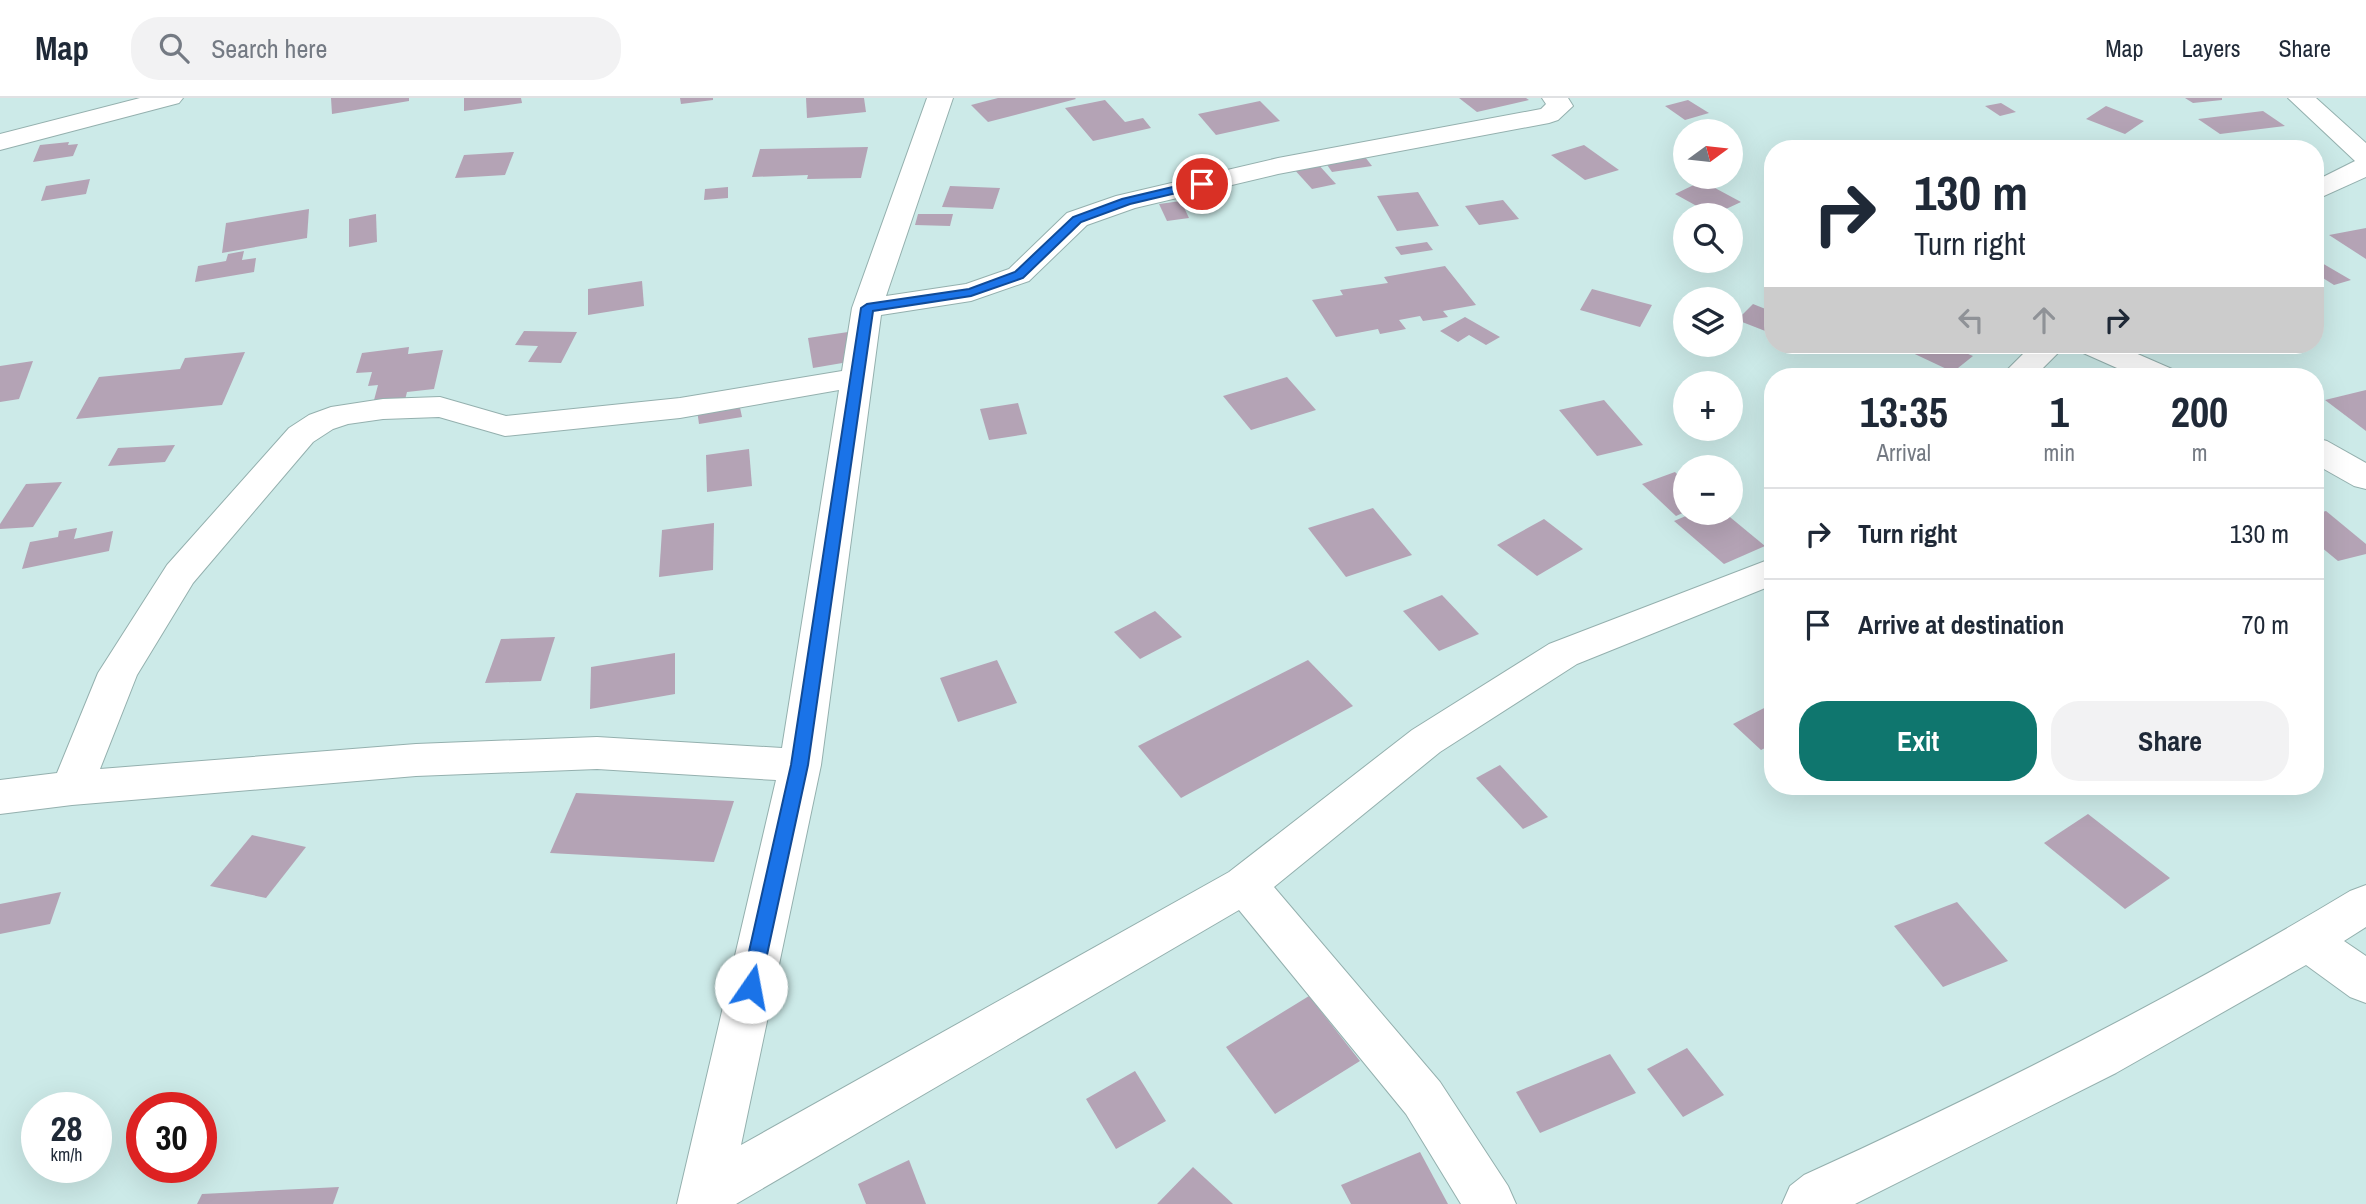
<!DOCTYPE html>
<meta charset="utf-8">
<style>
body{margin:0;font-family:"Archivo Narrow",sans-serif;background:#f2f2f3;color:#1f2937;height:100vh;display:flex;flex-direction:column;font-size:26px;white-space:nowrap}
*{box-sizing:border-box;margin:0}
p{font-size:23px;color:#747a83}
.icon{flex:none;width:38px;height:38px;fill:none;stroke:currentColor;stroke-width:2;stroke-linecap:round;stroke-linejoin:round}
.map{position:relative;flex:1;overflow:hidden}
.drawer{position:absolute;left:1764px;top:270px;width:560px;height:427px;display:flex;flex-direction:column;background:#fff;border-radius:28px;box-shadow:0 7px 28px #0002}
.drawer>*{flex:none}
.top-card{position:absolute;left:1764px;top:42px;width:560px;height:214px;border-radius:28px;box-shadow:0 7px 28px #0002;background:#fff;color:#1f2937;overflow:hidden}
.needle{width:46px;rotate:75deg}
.buttons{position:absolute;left:1673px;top:21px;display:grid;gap:14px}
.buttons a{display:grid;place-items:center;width:70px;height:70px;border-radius:50%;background:#fff;box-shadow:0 7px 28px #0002;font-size:35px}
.speed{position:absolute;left:21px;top:994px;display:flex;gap:14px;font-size:35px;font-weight:700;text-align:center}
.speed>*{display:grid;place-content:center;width:91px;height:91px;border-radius:50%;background:#fff;box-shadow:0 7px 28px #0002;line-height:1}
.speed small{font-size:18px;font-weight:400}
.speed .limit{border:10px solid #d22;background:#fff;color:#111}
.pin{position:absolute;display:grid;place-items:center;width:60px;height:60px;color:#fff;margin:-30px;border:4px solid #fff;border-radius:50%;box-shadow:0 2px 7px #0007}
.me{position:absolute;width:77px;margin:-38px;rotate:12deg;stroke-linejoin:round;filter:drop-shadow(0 0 5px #0008)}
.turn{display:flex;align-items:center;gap:24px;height:147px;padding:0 35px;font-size:32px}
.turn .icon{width:91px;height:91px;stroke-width:2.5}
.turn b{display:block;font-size:49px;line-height:60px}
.lanes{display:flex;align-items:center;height:66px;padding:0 35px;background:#0003;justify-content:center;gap:35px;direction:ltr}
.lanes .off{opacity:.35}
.eta{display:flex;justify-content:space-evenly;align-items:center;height:119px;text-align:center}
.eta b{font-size:42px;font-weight:800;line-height:49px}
.action{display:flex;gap:14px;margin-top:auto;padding:14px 35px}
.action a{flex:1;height:80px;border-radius:28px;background:#0f766e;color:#fff;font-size:28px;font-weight:800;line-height:80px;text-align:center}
.action a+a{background:#f2f2f3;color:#1f2937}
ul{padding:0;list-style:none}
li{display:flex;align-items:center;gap:21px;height:91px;padding:0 35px;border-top:2px solid #e0e1e3}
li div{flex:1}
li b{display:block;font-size:26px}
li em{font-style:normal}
header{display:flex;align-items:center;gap:42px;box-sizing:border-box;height:98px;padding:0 35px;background:#fff;border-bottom:2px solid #e0e1e3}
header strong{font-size:33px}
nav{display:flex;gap:38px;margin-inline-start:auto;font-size:24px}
.search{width:490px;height:63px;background:#f2f2f3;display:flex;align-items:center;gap:18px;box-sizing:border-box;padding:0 24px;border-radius:28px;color:#747a83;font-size:26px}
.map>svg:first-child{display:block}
.building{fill:#b4a3b5}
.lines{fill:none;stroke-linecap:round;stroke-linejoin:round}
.minor-casing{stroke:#94b0ae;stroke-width:2}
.minor{fill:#fff;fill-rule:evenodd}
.route{fill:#1a73e8;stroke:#114b97;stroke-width:2}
</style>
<header>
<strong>Map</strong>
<div class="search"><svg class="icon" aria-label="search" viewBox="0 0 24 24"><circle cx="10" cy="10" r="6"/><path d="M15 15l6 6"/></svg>Search here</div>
<nav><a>Map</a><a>Layers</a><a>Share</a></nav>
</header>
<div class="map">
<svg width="2366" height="1106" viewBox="0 0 2366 1106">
<rect width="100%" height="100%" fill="#cceae8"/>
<g class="building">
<path d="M331 0H409V3L332 16Z"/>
<path d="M464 0H521L522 5 464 13Z"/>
<path d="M680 0H713V2L681 6Z"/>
<path d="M806 0H864L866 14 807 20Z"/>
<path d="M998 0H1075L1076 1 988 24 971 7Z"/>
<path d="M1459 0H1526L1529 2 1477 14Z"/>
<path d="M2185 0H2222V2L2193 5Z"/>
<path d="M1105 2 1125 24 1143 20 1151 30 1093 43 1065 10Z"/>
<path d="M1688 2 1709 15 1685 22 1665 8Z"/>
<path d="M1260 3 1280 23 1216 37 1198 16Z"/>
<path d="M2001 5 2016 14 2000 18 1985 8Z"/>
<path d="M2106 8 2144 23 2125 36 2086 21Z"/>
<path d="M2263 13 2285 28 2220 36 2198 21Z"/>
<path d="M69 44 68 47 78 46 73 58 33 64 40 47Z"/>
<path d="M2031 44 2040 51H2000V49Z"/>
<path d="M1584 47 1619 72 1585 82 1551 57Z"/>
<path d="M868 49 861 80 807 81 808 77 752 79 760 51Z"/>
<path d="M514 54 505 77 455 80 464 57Z"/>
<path d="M1362 55 1372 68 1332 74 1323 61Z"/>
<path d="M1317 65 1336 86 1312 91 1293 70Z"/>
<path d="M90 81 86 96 41 103 46 88Z"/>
<path d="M1702 83 1741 104 1713 117 1675 96Z"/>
<path d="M950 88 1000 90 993 111 942 109Z"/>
<path d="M728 89V100L704 102 705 91Z"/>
<path d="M1418 94 1439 128 1397 133 1377 98Z"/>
<path d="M1503 102 1519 121 1479 127 1465 108Z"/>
<path d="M1181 103 1189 120 1167 123 1159 106Z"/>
<path d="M309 111 307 140 222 155 226 125Z"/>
<path d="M376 116 377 144 349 149V121Z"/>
<path d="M918 116H953L950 128 915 127Z"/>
<path d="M2366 130V161L2329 137Z"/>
<path d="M1427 144 1433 152 1401 157 1395 149Z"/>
<path d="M244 153 242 162 256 160 254 174 195 184 198 168 226 163 228 156Z"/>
<path d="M2315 161 2351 182 2334 187 2315 175Z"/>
<path d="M1445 168 1476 207 1443 213 1448 219 1423 223 1420 218 1399 222 1406 231 1380 236 1378 231 1336 239 1312 202 1343 197 1340 192 1388 185 1384 179Z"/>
<path d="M642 183 644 208 588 217V191Z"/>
<path d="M1592 191 1652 207 1640 229 1580 212Z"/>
<path d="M1753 206 1773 214V236L1737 222Z"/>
<path d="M1465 219 1500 239 1486 247 1469 237 1458 244 1440 233Z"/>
<path d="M524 233 577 234 561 265 528 264 538 248 515 247Z"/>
<path d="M848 234 854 263 813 270 808 240Z"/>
<path d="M1905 247H1947L1973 258 1953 274 1902 250Z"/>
<path d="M2222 247H2251L2239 255Z"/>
<path d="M409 249 408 256 443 252 434 291 407 294 405 302 373 306 378 287 368 288 372 274 356 275 362 255Z"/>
<path d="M245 254 222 307 76 321 99 279 180 271 185 260Z"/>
<path d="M33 263 19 301 0 304V268Z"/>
<path d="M1287 279 1316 312 1251 332 1223 298Z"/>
<path d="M2366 292V333L2325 302Z"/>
<path d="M1604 302 1643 347 1597 358 1559 312Z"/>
<path d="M739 305 742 319 699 326 697 312Z"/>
<path d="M1018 305 1027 336 989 342 980 311Z"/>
<path d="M175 347 165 364 108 368 118 350Z"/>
<path d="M749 351 752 388 707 394 706 357Z"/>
<path d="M1675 374 1685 384V414L1676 418 1642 386Z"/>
<path d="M62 384 33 429 0 431V426L26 386Z"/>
<path d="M1373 410 1412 457 1346 479 1308 430Z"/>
<path d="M2326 413 2366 446V456L2338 463 2315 444V416Z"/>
<path d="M1693 415H1725L1765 448 1724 466 1674 423Z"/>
<path d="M1544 421 1583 451 1537 478 1497 447Z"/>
<path d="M714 425 713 472 659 479 662 432Z"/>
<path d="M77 430 74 441 113 433 109 453 22 471 30 444 58 439 59 433Z"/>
<path d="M1442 497 1479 536 1439 553 1403 513Z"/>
<path d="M1155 513 1182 539 1140 561 1114 534Z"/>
<path d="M555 539 541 583 485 585 501 541Z"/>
<path d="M675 555V596L590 611 591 569Z"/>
<path d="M997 562 1017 605 958 624 940 580Z"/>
<path d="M1308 562 1353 608 1181 700 1138 648Z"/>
<path d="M1770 607 1773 610V646L1761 652 1733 626Z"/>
<path d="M1500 667 1548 719 1523 731 1476 680Z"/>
<path d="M576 695 734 703 714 764 550 755Z"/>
<path d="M2088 716 2170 780 2125 811 2044 745Z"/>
<path d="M252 737 306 749 266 800 210 788Z"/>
<path d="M61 794 50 826 0 836V806Z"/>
<path d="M1957 804 2008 863 1943 889 1894 828Z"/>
<path d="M1309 898 1360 963 1275 1016 1226 949Z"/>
<path d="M1687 950 1724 997 1683 1019 1647 971Z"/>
<path d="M1610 956 1636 995 1540 1035 1516 994Z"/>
<path d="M1135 973 1166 1023 1116 1051 1086 1001Z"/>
<path d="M1420 1054 1448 1106H1351L1341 1087Z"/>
<path d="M909 1062 926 1106H866L858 1086Z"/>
<path d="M1193 1069 1233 1106H1157Z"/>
<path d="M339 1089 333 1106H197L202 1096Z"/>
</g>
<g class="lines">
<g class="minor-casing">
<g id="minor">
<path d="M140 0H183L179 5 0 52V36Z"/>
<path d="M927 0H953L886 198 966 186 1009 171 1067 115 1116 98 1278 60 1541 11 1546 6 1542 0H1568L1573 8 1558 22 1549 25 1278 76 1135 110 1087 127 1029 183 971 203 881 217 821 667 741 1047 1229 774 1412 632 1549 546 1773 460V487L1577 566 1440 654 1274 789 1440 984 1508 1088 1516 1106H1461L1406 1016 1239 812 736 1106H677L776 682 597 671 416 678 72 707 0 716V682L57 675 98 575 167 467 289 330 309 317 331 309 383 301 440 299 506 318 680 300 842 273 852 210ZM839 292 782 650 597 639 416 646 100 671 137 577 193 485 313 344 333 331 348 326 383 321 439 319 505 338 680 320Z"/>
<path d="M2288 0H2316L2366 45V79L2315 102V83L2355 63Z"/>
<path d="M2032 247H2066L2035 278H2001Z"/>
<path d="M2076 247H2117L2172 271 2177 278H2135L2081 254Z"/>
<path d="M2315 340 2327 343 2366 365V391L2354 388 2315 366Z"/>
<path d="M2366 787V829L2344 843 2366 858V905L2350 899 2306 867 2116 975 1855 1106H1782L1790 1088 1804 1077C1991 992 2174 899 2350 793Z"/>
</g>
</g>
<use href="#minor" class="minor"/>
</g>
<path class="route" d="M1202 82 1206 83V88L1130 106 1081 124 1023 180 971 198 873 213 808 667 760 889 758 895 751 898 744 895 741 889 791 667 861 210 867 206 969 191 1015 174 1073 119 1122 101Z"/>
</svg>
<div class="buttons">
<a><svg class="needle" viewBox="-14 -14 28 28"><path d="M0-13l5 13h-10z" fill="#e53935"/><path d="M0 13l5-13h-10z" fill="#747a83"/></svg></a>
<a><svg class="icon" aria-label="search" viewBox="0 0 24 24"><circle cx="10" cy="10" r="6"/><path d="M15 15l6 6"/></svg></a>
<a><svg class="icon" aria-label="layers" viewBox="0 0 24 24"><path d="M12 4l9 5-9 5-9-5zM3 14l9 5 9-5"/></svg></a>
<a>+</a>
<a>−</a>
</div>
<div class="speed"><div>28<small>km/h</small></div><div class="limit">30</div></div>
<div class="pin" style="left:1202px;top:86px;background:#d93025"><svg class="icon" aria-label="arrive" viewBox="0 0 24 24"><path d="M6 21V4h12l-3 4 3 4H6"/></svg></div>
<svg class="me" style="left:751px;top:889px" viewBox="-20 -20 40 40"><circle r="19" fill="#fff"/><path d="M0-13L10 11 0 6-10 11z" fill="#1a73e8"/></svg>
<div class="top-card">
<div class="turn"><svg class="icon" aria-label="right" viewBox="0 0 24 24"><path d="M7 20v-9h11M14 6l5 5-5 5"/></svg><div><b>130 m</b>Turn right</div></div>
<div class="lanes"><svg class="icon off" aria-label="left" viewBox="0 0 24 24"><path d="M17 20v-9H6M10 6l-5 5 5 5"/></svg><svg class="icon off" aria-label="ahead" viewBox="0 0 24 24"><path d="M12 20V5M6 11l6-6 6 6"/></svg><svg class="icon" aria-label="right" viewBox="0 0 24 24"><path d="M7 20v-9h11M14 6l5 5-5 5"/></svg></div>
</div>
<section class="drawer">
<div class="eta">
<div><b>13:35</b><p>Arrival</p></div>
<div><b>1</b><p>min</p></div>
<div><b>200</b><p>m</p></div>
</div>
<ul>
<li><svg class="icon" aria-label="right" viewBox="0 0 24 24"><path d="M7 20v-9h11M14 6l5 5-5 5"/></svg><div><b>Turn right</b></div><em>130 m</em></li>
<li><svg class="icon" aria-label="arrive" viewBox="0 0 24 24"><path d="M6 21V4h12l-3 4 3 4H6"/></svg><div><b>Arrive at destination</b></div><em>70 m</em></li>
</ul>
<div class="action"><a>Exit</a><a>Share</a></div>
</section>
</div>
